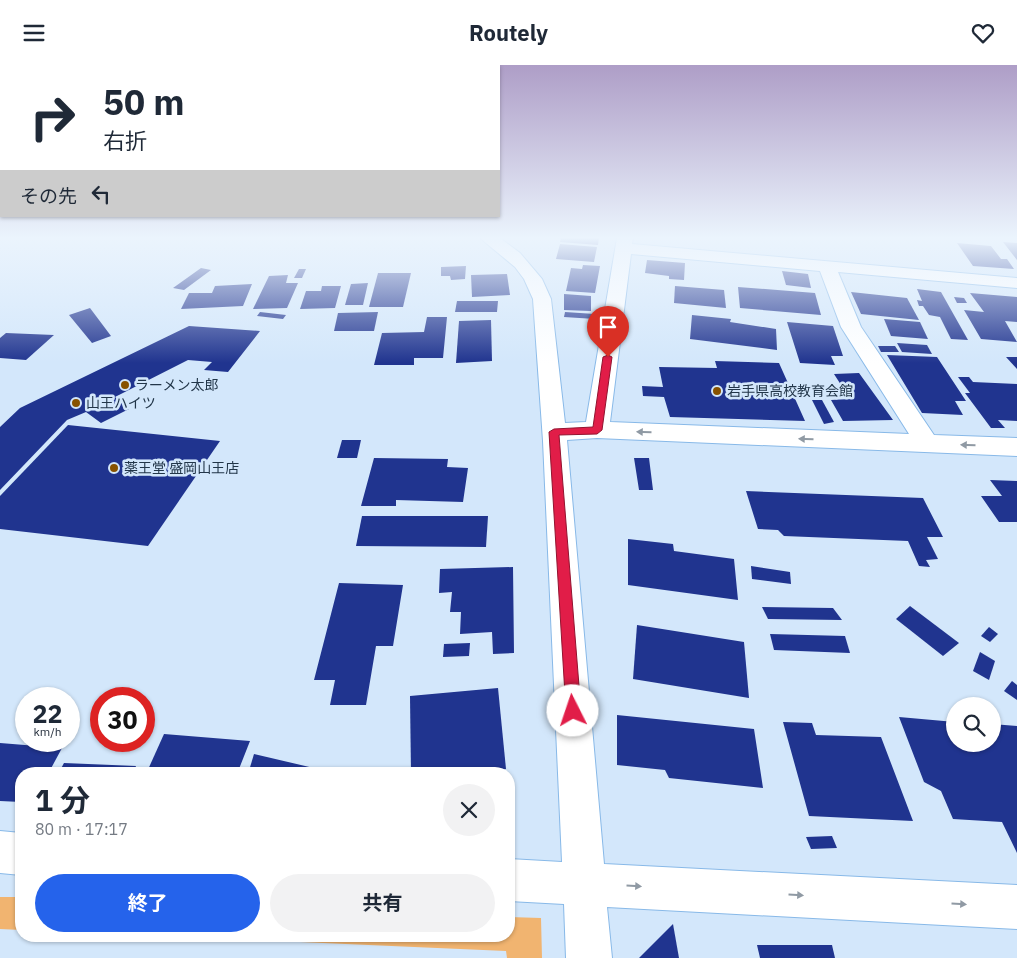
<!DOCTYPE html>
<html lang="ja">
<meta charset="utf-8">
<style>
body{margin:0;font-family:"IBM Plex Sans","Noto Sans JP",sans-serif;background:#f2f2f3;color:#1f2937;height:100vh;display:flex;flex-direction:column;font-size:19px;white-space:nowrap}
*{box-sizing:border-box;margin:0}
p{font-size:16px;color:#747a83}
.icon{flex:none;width:28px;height:28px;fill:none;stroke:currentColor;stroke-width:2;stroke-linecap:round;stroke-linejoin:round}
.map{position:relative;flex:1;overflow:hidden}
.details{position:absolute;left:15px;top:702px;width:500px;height:175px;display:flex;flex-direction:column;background:#fff;border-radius:20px;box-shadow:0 1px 4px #0004}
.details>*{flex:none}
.top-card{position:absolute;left:0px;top:0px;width:500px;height:152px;box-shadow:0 1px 4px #0004;background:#fff;color:#1f2937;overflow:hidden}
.tools{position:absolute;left:946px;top:632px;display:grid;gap:10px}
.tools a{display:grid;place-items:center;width:55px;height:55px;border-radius:50%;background:#fff;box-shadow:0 1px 4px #0004;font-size:25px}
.speed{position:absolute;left:15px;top:622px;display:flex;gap:10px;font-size:25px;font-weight:700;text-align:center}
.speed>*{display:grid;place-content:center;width:65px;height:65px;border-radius:50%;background:#fff;box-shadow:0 1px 4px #0004;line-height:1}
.speed small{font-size:12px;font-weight:400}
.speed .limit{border:8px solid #d22;background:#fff;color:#111}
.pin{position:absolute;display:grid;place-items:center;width:42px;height:42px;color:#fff;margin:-51px -21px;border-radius:50% 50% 50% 0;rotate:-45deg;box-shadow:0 0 5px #0007}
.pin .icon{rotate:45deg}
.me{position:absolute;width:55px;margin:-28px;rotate:356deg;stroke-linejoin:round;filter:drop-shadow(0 0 4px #0008)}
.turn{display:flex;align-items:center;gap:18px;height:105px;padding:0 20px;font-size:22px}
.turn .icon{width:65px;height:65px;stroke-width:2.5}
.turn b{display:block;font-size:35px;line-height:42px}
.then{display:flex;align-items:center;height:48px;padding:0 20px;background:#0003;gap:10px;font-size:19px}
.round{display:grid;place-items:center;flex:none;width:52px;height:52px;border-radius:26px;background:#f2f2f3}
.headline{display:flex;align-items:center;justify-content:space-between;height:85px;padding:0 20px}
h1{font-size:30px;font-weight:700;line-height:38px}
.primary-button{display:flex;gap:10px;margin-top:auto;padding:10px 20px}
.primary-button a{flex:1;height:58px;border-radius:30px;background:#2563eb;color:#fff;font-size:20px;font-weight:700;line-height:58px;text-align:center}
.primary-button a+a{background:#f2f2f3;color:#1f2937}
header{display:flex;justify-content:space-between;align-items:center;height:65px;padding:0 20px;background:#fff;font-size:22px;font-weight:700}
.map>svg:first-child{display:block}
.green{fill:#f1b470}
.building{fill:#20348f}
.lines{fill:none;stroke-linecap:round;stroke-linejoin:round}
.street-casing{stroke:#88b9e8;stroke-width:2}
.street{fill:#fff;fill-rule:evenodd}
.oneway{fill:#909aa4}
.route{fill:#e11d48;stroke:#92132f}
.poi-dot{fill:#875200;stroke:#d3e7fb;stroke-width:2}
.labels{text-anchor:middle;stroke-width:5;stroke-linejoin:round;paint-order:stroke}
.poi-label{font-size:14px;fill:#223649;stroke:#d3e7fb;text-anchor:start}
</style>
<header><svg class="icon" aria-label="menu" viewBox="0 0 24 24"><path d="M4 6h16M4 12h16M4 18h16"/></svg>Routely<svg class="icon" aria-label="heart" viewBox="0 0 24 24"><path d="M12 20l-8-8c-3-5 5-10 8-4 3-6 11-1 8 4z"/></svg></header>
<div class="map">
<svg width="1017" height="893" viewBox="0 0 1017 893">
<rect width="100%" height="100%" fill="#d3e7fb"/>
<g class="green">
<path d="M0 832H21V865L0 864Z"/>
<path d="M509 852 541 853 542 893H507L506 886 163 871H509Z"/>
</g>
<g class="building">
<path d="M561 173H599L598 180 560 177Z"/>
<path d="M1003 177 1017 178V195Z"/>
<path d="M957 178 991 181 1001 194H1007L1014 204 973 201Z"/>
<path d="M560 179 597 182 594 197 556 194Z"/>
<path d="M647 195 685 198 684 215 669 214V211L645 208Z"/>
<path d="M583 200 600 201 595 228 566 226 571 203 582 204Z"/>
<path d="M466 201 465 214 451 215 450 211H441V202Z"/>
<path d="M201 203 211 205 184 225 173 223Z"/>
<path d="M299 204H306L302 213H294Z"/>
<path d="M782 206 808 209 811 223 786 220Z"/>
<path d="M378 208H411L403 242H369Z"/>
<path d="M507 209 510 230 472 232 471 210Z"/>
<path d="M288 210 286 218H298L287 243 253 244 269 211Z"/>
<path d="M368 218 363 240H345L351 219Z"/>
<path d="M252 219 243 241 181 244 189 228H212L215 221Z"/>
<path d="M322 221H341L335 243 300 244 306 226H321Z"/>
<path d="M675 221 724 225 726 243 674 238Z"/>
<path d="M738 222 815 228 821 250 740 243Z"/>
<path d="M917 224 941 227 968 275 951 274 940 252 929 250 923 241H919L917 235 922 236Z"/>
<path d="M851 227 907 233 919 255 861 249Z"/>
<path d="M970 228 1017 232V257L1005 256 1017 277 981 274 964 245 984 247Z"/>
<path d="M564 229 591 231V246L564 245Z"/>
<path d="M954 232 964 233 967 238H957Z"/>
<path d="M457 236H498L497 247H455Z"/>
<path d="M90 243 111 271 92 278 69 250Z"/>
<path d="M260 247 286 250 283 254 257 251Z"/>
<path d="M378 247 374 266H334L338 248Z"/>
<path d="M565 247 595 249V254L564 252Z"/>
<path d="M692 250 731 254 730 257 776 264 777 285 690 274Z"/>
<path d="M427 252H447L443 293H414V300H374L382 268 424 267Z"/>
<path d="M884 254 920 257 928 274 891 271Z"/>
<path d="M491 255 492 296 456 298 459 256Z"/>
<path d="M787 257 833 261 843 291H831L835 300 800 298Z"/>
<path d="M189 261 260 266 228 307 204 305 212 297 188 295 115 332 129 344 101 358 86 347 67 355 0 425V362L20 343Z"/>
<path d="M6 268 54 270 26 295 0 293V273Z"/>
<path d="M897 278 927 280 932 289 902 287Z"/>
<path d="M878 281H895L899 287H881Z"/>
<path d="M887 290 937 292 966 336H955L963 350 922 348Z"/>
<path d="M1006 292H1017V304Z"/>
<path d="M715 296 779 298 805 356 670 352 664 332 643 331 642 321 663 322 659 302 717 303Z"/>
<path d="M859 308 893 355 843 356 831 335 850 334 834 309Z"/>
<path d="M958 312H969L973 317 1017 319V356L998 355 1005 363H991L965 328H970Z"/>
<path d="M812 335H822L834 357 824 359Z"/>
<path d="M68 360 220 376 148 481 0 464V431Z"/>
<path d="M342 375H361L357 393H337Z"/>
<path d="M374 393 448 394 447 402 468 403 463 437 396 435V441H361Z"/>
<path d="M634 393H649L653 425H639Z"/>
<path d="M990 415 1017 416V457H999L981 431H1002Z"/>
<path d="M746 426 923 433 943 472H927L938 494 926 495 930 502 919 501 908 476 784 471 778 465 758 464Z"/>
<path d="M362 451H488L486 482 356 481Z"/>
<path d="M628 474 673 479 674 486 734 494 738 535 628 520Z"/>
<path d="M751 501 790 507 791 519 752 514Z"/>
<path d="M513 502 514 588 493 589 492 567 460 569 461 547H450L452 527 439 528 440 504Z"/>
<path d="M339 518 403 520 393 581H376L366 640H330L335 615H314Z"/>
<path d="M910 541 959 578 943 591 896 554Z"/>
<path d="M762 542 833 543 842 555 768 554Z"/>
<path d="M637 560 744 577 749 633 633 614Z"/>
<path d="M989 562 998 569 990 577 981 571Z"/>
<path d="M770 569 845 571 850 588 774 585Z"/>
<path d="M470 578 469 591 443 592 444 579Z"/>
<path d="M980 587 995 596 989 615 973 606Z"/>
<path d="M1012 616 1017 620V635L1004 626Z"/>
<path d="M498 623 506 704 468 709H411L410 631Z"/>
<path d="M617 650 754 664 763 723 669 713 665 705 617 700Z"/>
<path d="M899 652 955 657V679H992V659L1017 661V788L1002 757 953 754 941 726 924 717Z"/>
<path d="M783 657 812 658 816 670 881 672 913 756 809 751Z"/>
<path d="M164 669 250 676 237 709H146Z"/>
<path d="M0 678 62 683 48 709H21V737L0 736Z"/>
<path d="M254 689 335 708V709H248Z"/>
<path d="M64 698 136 701 133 709H58Z"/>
<path d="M832 771 837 783 811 784 806 772Z"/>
<path d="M673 859 679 893H639Z"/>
<path d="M757 880H832L835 893H760Z"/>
</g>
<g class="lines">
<g class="street-casing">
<g id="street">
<path d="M480 173H500L520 188 542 214 551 234 565 358 586 357 617 173H633L632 179 1017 213V223L838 207 861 262 934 370 1017 373V391L597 373 567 375 604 799 1017 820V864L607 842 612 893H566L564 839 509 836V794L562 797 543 376 533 234 524 214 515 202ZM631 189 820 206 841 262 909 369 610 357Z"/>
<path d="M0 766 21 768V810L0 808Z"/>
</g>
</g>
<use href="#street" class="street"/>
</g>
<defs><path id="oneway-solid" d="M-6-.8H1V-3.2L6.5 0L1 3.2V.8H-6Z" transform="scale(1.25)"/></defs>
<g class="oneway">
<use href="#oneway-solid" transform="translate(644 367) rotate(-178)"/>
<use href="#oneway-solid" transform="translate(806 374) rotate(-178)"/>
<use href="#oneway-solid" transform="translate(968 380) rotate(-178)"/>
<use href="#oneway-solid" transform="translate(634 821) rotate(3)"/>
<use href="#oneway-solid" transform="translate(796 830) rotate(3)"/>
<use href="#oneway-solid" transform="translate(959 839) rotate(3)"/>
</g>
<linearGradient id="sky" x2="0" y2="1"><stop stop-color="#ae9ec7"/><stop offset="0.58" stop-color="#ebf4fd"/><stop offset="1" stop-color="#ebf4fd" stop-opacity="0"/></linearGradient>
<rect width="1017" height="298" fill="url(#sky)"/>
<path class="route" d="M608 290 612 292 602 365 597 369 559 370 581 646 578 651 573 653 568 651 566 646 549 367 554 364 593 362 603 292Z"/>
<g class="poi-dot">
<circle cx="125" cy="320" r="5"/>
<circle cx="717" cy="326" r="5"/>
<circle cx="76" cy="338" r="5"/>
<circle cx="114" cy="403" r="5"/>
</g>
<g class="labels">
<g class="poi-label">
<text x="135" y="325">ラーメン太郎</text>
<text x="727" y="331">岩手県高校教育会館</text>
<text x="86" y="343">山王ハイツ</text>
<text x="124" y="408">薬王堂 盛岡山王店</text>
</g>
</g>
</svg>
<div class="tools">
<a><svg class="icon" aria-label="search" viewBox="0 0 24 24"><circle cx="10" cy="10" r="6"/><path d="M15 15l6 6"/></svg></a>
</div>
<div class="speed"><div>22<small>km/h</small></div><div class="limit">30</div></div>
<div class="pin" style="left:608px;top:292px;background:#d93025"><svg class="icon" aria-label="arrive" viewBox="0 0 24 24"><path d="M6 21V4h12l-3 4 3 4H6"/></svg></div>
<svg class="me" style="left:573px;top:646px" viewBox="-20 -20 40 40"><circle r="19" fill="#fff"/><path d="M0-13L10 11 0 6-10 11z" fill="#e11d48"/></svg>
<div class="top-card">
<div class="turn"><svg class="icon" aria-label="right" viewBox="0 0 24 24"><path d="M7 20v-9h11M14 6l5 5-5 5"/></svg><div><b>50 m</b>右折</div></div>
<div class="then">その先<svg class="icon" aria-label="left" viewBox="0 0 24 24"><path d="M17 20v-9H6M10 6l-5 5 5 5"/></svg></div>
</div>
<section class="details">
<div class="headline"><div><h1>1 分</h1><p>80 m · 17:17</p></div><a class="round"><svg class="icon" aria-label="close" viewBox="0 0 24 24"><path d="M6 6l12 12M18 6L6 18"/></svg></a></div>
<div class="primary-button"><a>終了</a><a>共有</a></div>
</section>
</div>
